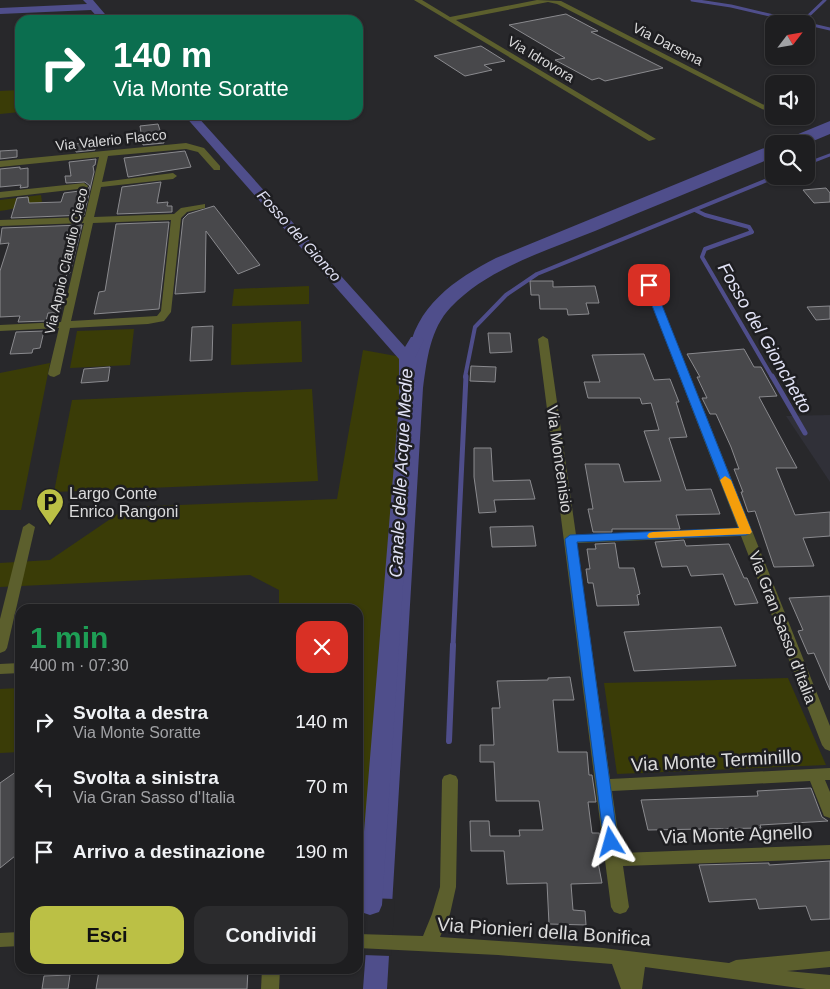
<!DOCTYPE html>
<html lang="it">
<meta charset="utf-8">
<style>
body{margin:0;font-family:Arial,sans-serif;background:#2b2b2d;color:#f1f3f6;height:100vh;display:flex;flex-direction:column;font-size:19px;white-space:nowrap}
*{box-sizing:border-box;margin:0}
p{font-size:16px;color:#a1a2a5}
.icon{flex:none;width:28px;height:28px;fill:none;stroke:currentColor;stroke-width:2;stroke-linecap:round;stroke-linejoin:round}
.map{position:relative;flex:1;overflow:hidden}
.details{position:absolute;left:15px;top:604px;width:348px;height:370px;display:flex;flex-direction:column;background:#1e1e20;border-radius:15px;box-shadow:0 1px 4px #0004,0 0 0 1px #3c3c3e}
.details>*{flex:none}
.hud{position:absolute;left:15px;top:15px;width:348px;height:105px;border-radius:15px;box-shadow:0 1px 4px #0004,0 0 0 1px #3c3c3e;background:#0b6e4f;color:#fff;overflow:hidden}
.needle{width:32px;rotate:59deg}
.fabs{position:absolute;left:765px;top:15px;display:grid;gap:10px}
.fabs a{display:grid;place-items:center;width:50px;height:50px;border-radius:10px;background:#1e1e20;box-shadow:0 1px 4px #0004,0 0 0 1px #3c3c3e;font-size:25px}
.pin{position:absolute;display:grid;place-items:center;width:42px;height:42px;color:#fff;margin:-21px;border-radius:10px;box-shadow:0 2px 8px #0006}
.me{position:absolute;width:55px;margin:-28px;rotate:352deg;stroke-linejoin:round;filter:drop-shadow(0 0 4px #0008)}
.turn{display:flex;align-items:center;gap:18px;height:105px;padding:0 15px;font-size:22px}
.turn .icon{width:65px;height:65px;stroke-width:2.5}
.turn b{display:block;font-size:35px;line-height:42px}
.round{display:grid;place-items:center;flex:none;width:52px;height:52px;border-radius:15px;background:#2b2b2d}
.overview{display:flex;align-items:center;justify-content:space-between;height:85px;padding:0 15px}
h1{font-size:30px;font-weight:700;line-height:38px;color:#1e9e55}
.action{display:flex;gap:10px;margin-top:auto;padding:10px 15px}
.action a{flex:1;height:58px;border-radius:15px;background:#bbc045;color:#111;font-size:20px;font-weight:700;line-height:58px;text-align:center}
.action a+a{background:#2b2b2d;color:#f1f3f6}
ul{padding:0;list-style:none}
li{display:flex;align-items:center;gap:15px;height:65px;padding:0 15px}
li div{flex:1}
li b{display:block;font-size:19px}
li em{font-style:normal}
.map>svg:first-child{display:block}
.built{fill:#303038}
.green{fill:#3a3c07}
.water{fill:#4f4e8b}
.pier{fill:#28282b}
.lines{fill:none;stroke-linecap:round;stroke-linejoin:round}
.stream-far3{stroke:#4f4e8b;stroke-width:3}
.stream-far2{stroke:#4f4e8b;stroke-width:4}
.stream-far1{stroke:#4f4e8b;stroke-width:5}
.stream{stroke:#4f4e8b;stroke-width:6}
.canal{fill:#4f4e8b;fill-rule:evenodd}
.building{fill:#48484b;stroke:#8a8a8e}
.street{fill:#5c5f2d;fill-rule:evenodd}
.route{fill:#1a73e8;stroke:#114b97}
.slow{fill:#f59e0b}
.labels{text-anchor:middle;stroke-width:5;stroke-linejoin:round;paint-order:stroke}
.far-street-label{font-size:14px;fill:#dbdbdc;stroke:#1e1e21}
.far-water-label{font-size:15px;font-style:italic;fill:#e1e2f5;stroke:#1e1e21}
.street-label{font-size:16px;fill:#dbdbdc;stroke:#1e1e21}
.poi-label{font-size:16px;fill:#dbdbdc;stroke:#1e1e21;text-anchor:start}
.water-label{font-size:18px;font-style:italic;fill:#e1e2f5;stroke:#1e1e21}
.near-street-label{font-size:19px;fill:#dbdbdc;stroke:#1e1e21}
</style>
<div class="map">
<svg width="830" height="989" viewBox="0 0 830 989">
<rect width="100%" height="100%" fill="#28282b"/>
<path class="built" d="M830 415V482L786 416Z"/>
<g class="green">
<path d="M20 90V112L0 114V91Z"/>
<path d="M41 195 42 202C27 203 14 210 0 211V200Z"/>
<path d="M309 286V304L232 306 234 289Z"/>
<path d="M301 321 302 362 231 365 232 324Z"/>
<path d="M134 329 130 365 70 368 77 331Z"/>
<path d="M363 350 407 358V403L371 881H358V609H279V590L250 575 0 587V563L50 560 128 507 337 499Z"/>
<path d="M50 363 21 510H0V373Z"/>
<path d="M312 389 318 481 54 492 72 400Z"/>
<path d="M788 678 826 765 617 774 604 683Z"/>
<path d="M20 688V752L0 753V689Z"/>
</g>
<g class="water">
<path d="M830 121V134L806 144H774Z"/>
<path d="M774 144V157C714 182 654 206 595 231 546 251 488 268 451 307 430 329 427 359 423 388L387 989H363L407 403C407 388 406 371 408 357 414 307 455 279 496 258Z"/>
</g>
<path class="pier" d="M368 898 395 899 391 956 363 955Z"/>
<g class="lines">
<g class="stream-far3">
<path d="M692 0 731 6 830 29"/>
<path d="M802 22 825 0"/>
<path d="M806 164 830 155"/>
</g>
<g class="stream-far2">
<path d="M695 210 705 215 749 227 752 232 705 249 702 257 772 377"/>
<path d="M465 377 475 327 506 295 537 274 777 176"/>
</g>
<g class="stream-far1">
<path d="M772 376 805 433"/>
<path d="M453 646 466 376"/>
</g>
<path class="stream" d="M449 741 453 645"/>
<g class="canal">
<path d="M83 0H93L110 20H100L91 10 0 14V8L87 4Z"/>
<path d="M184 115H196L405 347 411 337H421L424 340 415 358V403L382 905 379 912 370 915 361 912 358 905 399 403V359Z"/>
</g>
</g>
<g class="building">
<path d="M566 14 598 31 591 32 663 68 605 81 599 78 592 80 555 60 565 58 509 25Z"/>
<path d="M481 46 505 61 484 65 492 70 465 76 434 56Z"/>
<path d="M158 124 164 143 143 145 140 126Z"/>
<path d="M94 142 95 150 76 152 74 144Z"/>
<path d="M17 150V157L0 159V151Z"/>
<path d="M185 151 191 167 128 177 124 158Z"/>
<path d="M96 159 95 165 93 166 94 172 84 215 11 218 17 198 28 197 29 203 61 202 64 193 87 190 90 186 85 182 66 183 65 176H71L69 162Z"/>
<path d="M20 167V169L28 168V187L20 188 21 185 0 187V169Z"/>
<path d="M161 182 157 203 168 202 167 206H172V212L117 214 122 187Z"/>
<path d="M826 188 830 193V202L814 203 803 190Z"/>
<path d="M214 206 260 265 238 274 206 231 205 292 175 294 183 219 188 214Z"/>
<path d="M169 222 159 309 94 314 99 292 105 291 116 224Z"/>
<path d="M82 225 70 273H67L59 313H48L46 321 18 322 20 316 0 317V271L9 243 0 244 2 228Z"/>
<path d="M530 281H553V287L595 286 599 303H586L589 314 568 315 567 309H540L539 295H531Z"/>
<path d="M830 306V319L816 320 807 307Z"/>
<path d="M213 326 212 360 190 361 192 327Z"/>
<path d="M44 331 40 348 33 349 32 353 10 354 16 332Z"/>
<path d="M488 333H510L512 352 490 353Z"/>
<path d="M744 349 754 367H761L777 396 759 397 797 468H776L795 515 830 512V536L803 538 814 566 774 567 755 511 748 512 741 492H743L734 469H739L731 447 716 414H710L702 398H707L697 377H700L687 354Z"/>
<path d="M644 354 654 380 670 379 679 402H676L687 437 669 438 686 490 711 489 720 514 676 515 680 529H612V532H593L588 509H593L585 464H619L624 482 661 481 644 431 659 430 651 403 642 404 640 398H588L584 382H600L592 355Z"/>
<path d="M471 366 496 367 495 382 470 381Z"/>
<path d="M110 367 108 381 81 383 84 369Z"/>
<path d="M474 448H491L493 481 530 480 535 499 494 500 496 512 479 513 474 477Z"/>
<path d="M533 526 536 546 492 547 490 527Z"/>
<path d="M684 540 686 546 729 544 744 578H747L758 603 735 605 723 574 691 576 687 566 662 567 655 542Z"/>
<path d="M615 543 619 568H634L640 594 637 595 639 605 597 606 593 583H588L586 569H590L587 549H596L595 544Z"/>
<path d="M830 596V690L814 653 808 654 798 631 803 630 789 598Z"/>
<path d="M721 627 736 666 634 671 624 632Z"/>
<path d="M570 677 574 700H553L558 752H587L589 775H592L596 802H588L592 833H599L602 852H596L602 883 571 884 573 910 585 911 586 925 549 924 547 883 507 884 504 851H471L470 821H489L490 836H520L519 830H543L539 801H496L494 762H480V745H494L492 708H500L497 681 548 680V678Z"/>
<path d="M20 769V852L0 868V783Z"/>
<path d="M811 788 822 817 828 821 760 825 761 828 648 830 641 800 758 796 757 791Z"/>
<path d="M830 861V919L811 920 806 906 759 909 756 899 709 902 699 865 769 863V865Z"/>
<path d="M138 969V973L248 969 247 989H96L99 971Z"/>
<path d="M70 975 68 989H42L44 976Z"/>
</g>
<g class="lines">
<g class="street">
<path d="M414 0H422L450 17 537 0 561 1 774 110V115L557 4 548 2 456 20 656 139 649 141Z"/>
<path d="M186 143 204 148 220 166V170H214L198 152 186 149 108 156 102 182 173 173 177 176 173 179 101 187 94 217 174 214 181 208 205 204V208L187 212 181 218 171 312 164 321 148 324 70 328 60 374 54 377 50 376 48 374 59 328 0 331V325L61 322 84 223 0 226V220L85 217 99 157 0 167V161ZM171 220 161 311 157 316 71 321 93 223Z"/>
<path d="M84 183 88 186 87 188 0 198V192Z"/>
<path d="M649 282 654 285 830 726V751L825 749 822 745 741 536 577 543 610 779 830 768V780H825L830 792V818L824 816 810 781 612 791 621 853 830 845V859L623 866 629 907 626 912 620 914 614 912 611 907 538 339 543 336 548 339 576 535 738 528 644 285Z"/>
<path d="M29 523 35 527 7 648 5 651 0 653V619L23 527Z"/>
<path d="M20 663V673L0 674V664Z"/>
<path d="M450 774 456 776 458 780 456 887 450 914 440 937 603 948 729 963 736 960 830 951V967L787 971 830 975V989H806L645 967 642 989H621L612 964 498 955 358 948V934L423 936 432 914 440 887 442 780 444 776Z"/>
<path d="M20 932V946L0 947V933Z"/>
<path d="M262 969H280L279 989H261Z"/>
</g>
</g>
<path class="route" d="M649 282 654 285 752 532 746 535 577 542 618 842 616 846 611 847 606 846 604 842 565 539 570 535 739 528 644 285Z"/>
<path class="slow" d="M725 476 731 480 752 532 750 534 649 538 647 536 649 533 653 532 739 528 720 480Z"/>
<defs>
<g id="parking-pin" transform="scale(1.4375)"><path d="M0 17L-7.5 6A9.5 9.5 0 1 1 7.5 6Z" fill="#bbc045" stroke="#1e1e21"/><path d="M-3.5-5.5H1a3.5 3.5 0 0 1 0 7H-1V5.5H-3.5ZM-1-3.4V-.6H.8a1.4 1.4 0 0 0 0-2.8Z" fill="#111"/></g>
</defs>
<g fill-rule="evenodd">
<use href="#parking-pin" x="50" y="502"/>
</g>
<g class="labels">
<g class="far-street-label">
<text transform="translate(668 44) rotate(27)" y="5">Via Darsena</text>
<text transform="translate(541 59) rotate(31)" y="5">Via Idrovora</text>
<text transform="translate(111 140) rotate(-6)" y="5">Via Valerio Flacco</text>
<text transform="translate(66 261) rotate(-77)" y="5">Via Appio Claudio Cieco</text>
</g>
<g class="far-water-label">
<text transform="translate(299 236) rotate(48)" y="5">Fosso del Gionco</text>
</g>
<g class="street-label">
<text transform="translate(560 459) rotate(82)" y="6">Via Moncenisio</text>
<text transform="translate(783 627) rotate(69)" y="6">Via Gran Sasso d'Italia</text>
</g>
<g class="poi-label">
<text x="69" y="499">Largo Conte<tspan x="69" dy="18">Enrico Rangoni</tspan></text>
</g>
<g class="water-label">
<text transform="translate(765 338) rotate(60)" y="6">Fosso del Gionchetto</text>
<text transform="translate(401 473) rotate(-87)" y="6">Canale delle Acque Medie</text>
</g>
<g class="near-street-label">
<text transform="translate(716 760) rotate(-3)" y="7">Via Monte Terminillo</text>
<text transform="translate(736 834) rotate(-2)" y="7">Via Monte Agnello</text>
<text transform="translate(544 931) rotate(4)" y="7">Via Pionieri della Bonifica</text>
</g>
</g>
</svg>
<div class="fabs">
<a><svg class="needle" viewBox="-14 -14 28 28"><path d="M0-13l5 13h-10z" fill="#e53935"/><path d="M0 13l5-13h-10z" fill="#a1a2a5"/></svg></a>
<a><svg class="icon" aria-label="sound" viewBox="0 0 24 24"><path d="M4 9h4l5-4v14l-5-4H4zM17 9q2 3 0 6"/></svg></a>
<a><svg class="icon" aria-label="search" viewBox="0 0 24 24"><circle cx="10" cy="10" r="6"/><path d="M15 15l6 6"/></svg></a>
</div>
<div class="pin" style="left:649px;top:285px;background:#d93025"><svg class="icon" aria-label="arrive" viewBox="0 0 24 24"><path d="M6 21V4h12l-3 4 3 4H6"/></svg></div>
<svg class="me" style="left:611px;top:842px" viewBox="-20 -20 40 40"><path d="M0-17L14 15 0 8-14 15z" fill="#1a73e8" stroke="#fff" stroke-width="4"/></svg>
<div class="hud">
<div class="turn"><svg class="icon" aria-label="right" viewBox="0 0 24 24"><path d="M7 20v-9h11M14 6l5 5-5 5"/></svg><div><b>140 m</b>Via Monte Soratte</div></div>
</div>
<section class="details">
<div class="overview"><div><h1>1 min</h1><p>400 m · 07:30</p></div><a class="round" style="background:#d93025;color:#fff"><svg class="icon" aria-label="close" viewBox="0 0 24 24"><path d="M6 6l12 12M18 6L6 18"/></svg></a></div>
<ul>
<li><svg class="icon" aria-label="right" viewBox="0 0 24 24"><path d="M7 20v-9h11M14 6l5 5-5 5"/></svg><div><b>Svolta a destra</b><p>Via Monte Soratte</p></div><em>140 m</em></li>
<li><svg class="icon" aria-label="left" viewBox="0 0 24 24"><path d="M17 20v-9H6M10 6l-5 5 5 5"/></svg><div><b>Svolta a sinistra</b><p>Via Gran Sasso d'Italia</p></div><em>70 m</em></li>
<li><svg class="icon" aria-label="arrive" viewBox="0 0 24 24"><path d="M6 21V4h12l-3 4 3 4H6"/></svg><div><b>Arrivo a destinazione</b></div><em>190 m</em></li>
</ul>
<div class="action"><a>Esci</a><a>Condividi</a></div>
</section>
</div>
